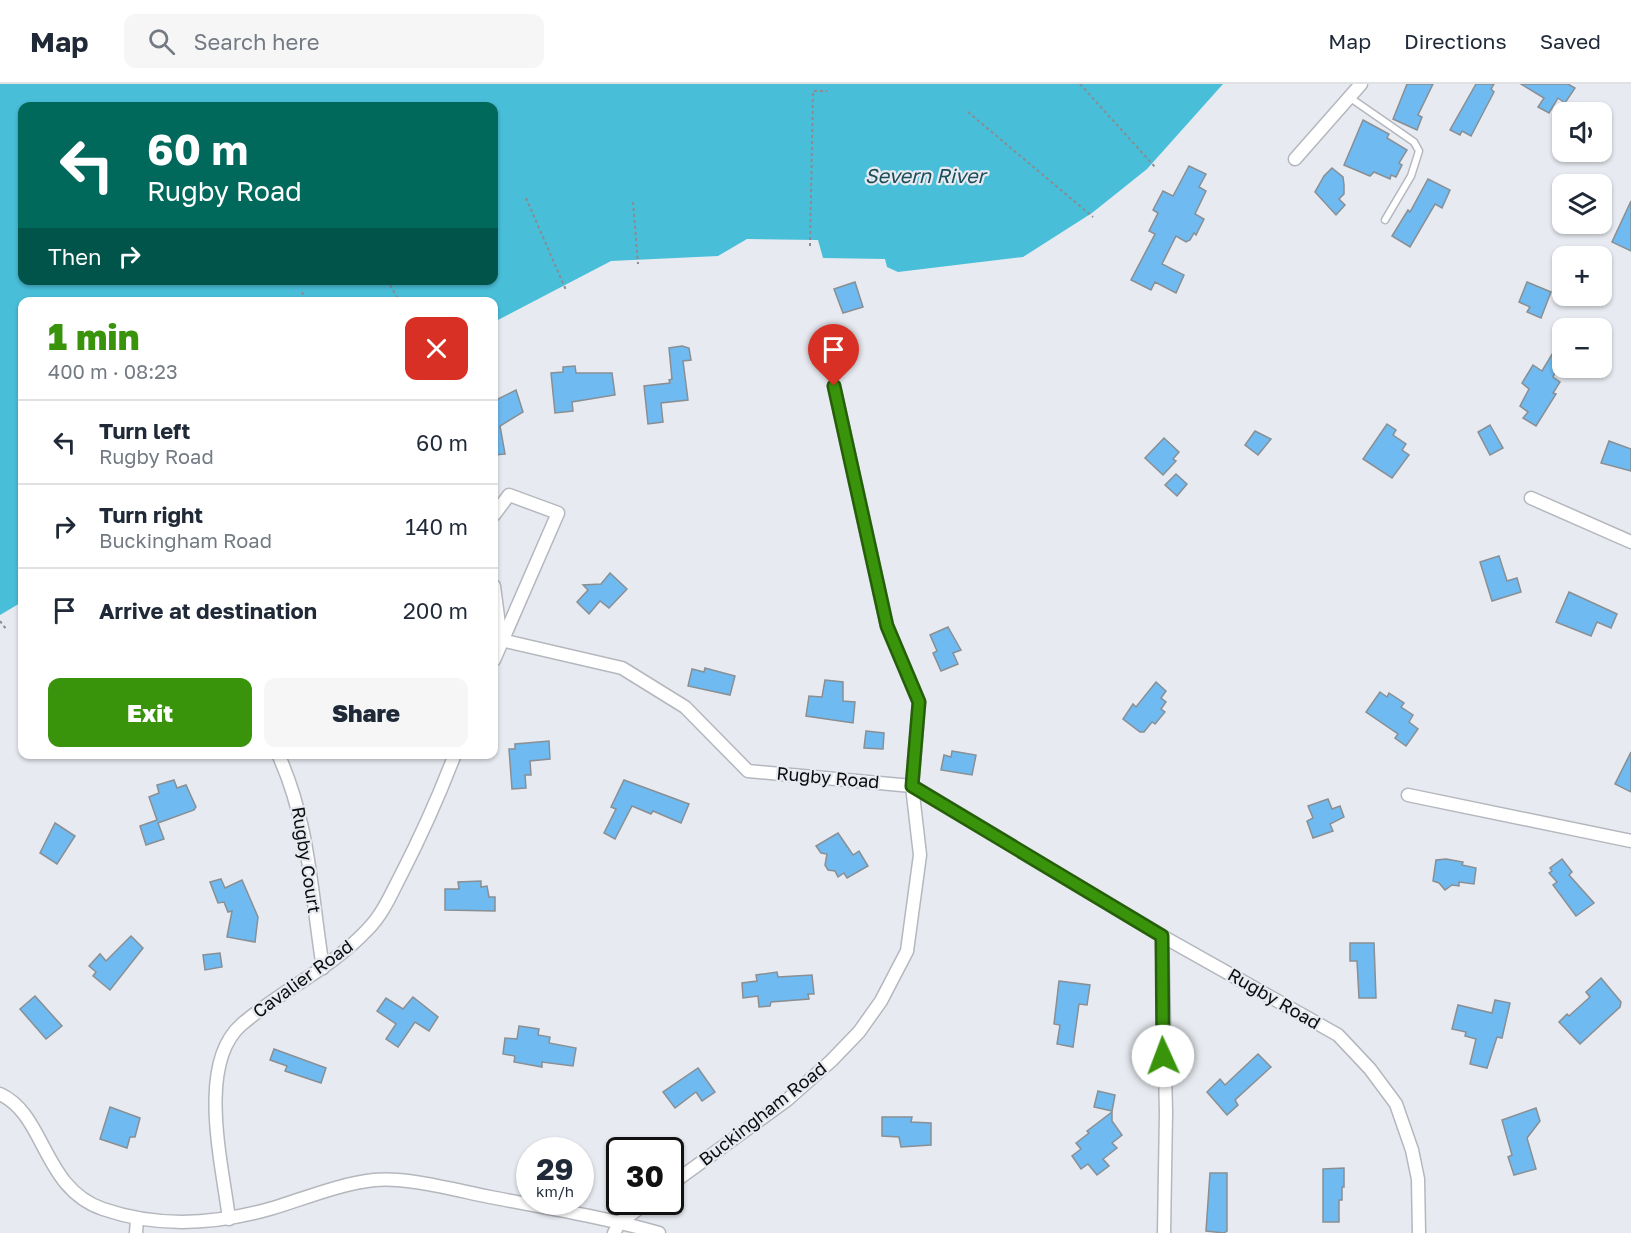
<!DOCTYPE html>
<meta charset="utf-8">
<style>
body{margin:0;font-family:"Golos Text",sans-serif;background:#f6f6f7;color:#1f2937;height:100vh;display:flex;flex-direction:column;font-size:22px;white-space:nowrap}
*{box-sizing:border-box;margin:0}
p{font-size:20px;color:#747a83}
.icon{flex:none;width:33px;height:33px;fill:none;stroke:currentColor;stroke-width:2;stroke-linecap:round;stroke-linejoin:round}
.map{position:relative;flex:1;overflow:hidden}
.details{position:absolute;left:18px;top:213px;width:480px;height:462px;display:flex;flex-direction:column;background:#fff;border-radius:12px;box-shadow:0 2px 4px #0004}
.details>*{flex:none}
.banner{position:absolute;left:18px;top:18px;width:480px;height:183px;border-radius:12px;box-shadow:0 2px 4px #0004;background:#00695c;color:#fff;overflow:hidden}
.tools{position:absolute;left:1552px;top:18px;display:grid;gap:12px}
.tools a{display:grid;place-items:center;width:60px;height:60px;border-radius:12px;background:#fff;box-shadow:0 2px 4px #0004;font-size:30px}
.speed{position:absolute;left:516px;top:1053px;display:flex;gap:12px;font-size:30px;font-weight:700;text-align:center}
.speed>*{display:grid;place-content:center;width:78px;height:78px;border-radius:50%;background:#fff;box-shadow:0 2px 4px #0004;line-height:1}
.speed small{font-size:15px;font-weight:400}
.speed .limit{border:3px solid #111;border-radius:9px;background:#fff;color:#111}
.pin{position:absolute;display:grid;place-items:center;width:51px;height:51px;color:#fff;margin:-62px -26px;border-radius:50% 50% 50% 0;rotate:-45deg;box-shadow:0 0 6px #0007}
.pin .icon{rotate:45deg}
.me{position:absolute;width:66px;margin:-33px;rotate:358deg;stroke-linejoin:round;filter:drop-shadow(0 0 4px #0008)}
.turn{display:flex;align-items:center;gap:21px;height:126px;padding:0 30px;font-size:27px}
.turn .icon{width:78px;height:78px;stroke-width:2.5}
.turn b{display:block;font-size:42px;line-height:51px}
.then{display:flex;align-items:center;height:57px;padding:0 30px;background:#0003;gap:12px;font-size:22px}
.round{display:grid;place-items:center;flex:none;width:63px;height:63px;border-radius:12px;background:#f6f6f7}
.overview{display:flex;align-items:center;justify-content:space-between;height:102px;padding:0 30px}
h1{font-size:36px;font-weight:800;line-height:45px;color:#39940c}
.action{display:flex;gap:12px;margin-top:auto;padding:12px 30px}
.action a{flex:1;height:69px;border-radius:12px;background:#39940c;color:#fff;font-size:24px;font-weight:800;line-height:69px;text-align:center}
.action a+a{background:#f6f6f7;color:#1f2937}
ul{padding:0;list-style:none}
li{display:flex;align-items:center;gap:18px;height:84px;padding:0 30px;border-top:2px solid #e0e1e3}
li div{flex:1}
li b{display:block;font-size:22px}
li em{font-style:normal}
header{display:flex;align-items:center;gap:36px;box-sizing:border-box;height:84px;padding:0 30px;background:#fff;border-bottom:2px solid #e0e1e3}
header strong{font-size:28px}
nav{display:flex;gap:33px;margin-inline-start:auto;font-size:21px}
.search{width:420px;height:54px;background:#f6f6f7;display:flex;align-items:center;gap:15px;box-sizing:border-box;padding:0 21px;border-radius:12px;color:#747a83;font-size:22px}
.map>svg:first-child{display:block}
.water{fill:#49bed9;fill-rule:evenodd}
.building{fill:#6ebaf1;stroke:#898f93;stroke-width:1.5}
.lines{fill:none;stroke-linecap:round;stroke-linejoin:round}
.lane-casing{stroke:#b4b7bd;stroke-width:9}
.street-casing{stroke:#b4b7bd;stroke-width:15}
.path{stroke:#898c90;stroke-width:2;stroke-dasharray:3 3;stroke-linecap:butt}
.lane{stroke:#fff;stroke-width:6}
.street{stroke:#fff;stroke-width:12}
.route-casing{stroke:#256008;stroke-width:15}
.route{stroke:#39940c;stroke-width:10}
.labels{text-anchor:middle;stroke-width:4.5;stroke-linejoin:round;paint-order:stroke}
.street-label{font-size:18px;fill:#0b0c0e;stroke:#e7eaf0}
.water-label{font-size:20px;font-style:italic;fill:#1b4d59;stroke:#e7eaf0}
</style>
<header>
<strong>Map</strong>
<div class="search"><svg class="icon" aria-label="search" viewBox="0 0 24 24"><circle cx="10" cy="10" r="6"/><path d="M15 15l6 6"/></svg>Search here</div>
<nav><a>Map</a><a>Directions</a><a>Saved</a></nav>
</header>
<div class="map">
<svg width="1631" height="1149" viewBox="0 0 1631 1149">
<rect width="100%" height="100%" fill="#e7eaf0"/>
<path class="water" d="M0 0H1223L1147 85 1092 129 1023 173 898 188 887 183 885 175 823 174 818 156 747 155 718 172 611 177 494 238V218H22V518L0 531ZM22 22H494V196H22Z"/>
<g class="building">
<path d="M1407 0H1433L1418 31 1422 33 1417 46 1393 35Z"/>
<path d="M1476 0H1494L1491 5 1494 8 1471 52 1462 47 1460 51 1450 46Z"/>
<path d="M1521 0H1568L1575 4 1565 19 1558 14 1549 29 1538 23 1544 14Z"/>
<path d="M1363 36 1389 50 1387 54 1407 66 1399 79 1402 81 1396 93 1391 91 1390 95 1374 88 1370 92 1344 81Z"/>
<path d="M1189 82 1206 90 1199 103 1206 107 1195 130 1204 135 1196 151 1194 149 1190 156 1186 158 1176 152 1162 180 1184 191 1176 209 1155 198 1151 206 1131 196 1155 150 1149 147 1158 129 1153 126 1163 107 1173 112Z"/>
<path d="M1332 84 1343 93 1344 101V110L1339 115 1345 121 1336 131 1315 108 1324 92Z"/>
<path d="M1428 95 1450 106 1442 124 1435 120 1410 163 1392 152 1408 126 1410 128Z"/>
<path d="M1631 117V167L1612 158Z"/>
<path d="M855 198 863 223 843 229 834 205Z"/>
<path d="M1527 198 1551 208 1541 234 1527 228 1530 223 1519 218Z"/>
<path d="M682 262 689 264 691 276 683 277 688 316 661 319 663 338 648 340 644 302 670 299 669 296 672 295 669 264Z"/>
<path d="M1554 267 1563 272 1553 293 1560 298 1553 309 1556 310 1536 342 1523 334 1528 328 1520 322 1529 305 1522 299 1533 281 1542 287Z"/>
<path d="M575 282 576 289H612L615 311 572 318 573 327 555 329 551 289 563 288V283Z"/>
<path d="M516 306 523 328 500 342 505 370 494 371V317Z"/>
<path d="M1387 340 1396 346 1393 351 1406 360 1402 366 1409 371 1392 394 1363 375Z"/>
<path d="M1490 341 1503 364 1490 371 1478 348Z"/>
<path d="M1255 347 1271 355 1258 371 1245 361Z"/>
<path d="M1164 354 1179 368 1173 375 1176 377 1163 391 1145 374Z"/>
<path d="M1609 357 1631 365V387L1601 379Z"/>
<path d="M1176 390 1187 400 1177 412 1165 401Z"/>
<path d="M1499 472 1507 497 1517 494 1521 508 1492 517 1480 478Z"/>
<path d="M610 489 627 505 609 524 600 517 589 530 577 518 588 506 583 501 601 500Z"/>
<path d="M1569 508 1617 530 1611 544 1597 538 1591 552 1556 538Z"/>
<path d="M948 543 961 566 953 569 958 580 941 587 933 569 937 567 930 551Z"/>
<path d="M705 584 735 592 730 611 688 602 692 585 704 588Z"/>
<path d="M825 596 843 598V617L855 618 853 639 806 632 809 612 822 613Z"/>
<path d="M1156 598 1166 607 1161 614 1166 618 1161 625 1165 628 1155 640 1152 638 1144 648H1140L1123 635 1133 620 1136 623Z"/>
<path d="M1380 608 1387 613 1389 609 1404 619 1401 623 1413 631 1409 638 1418 645 1406 662 1395 654 1398 650 1366 628Z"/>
<path d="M866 647 884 649 883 665 864 664Z"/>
<path d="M549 657 550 675 530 677 531 691H525L526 704 512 705 509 665H515V660Z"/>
<path d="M952 667 976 671 972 691 941 686 944 671 951 673Z"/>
<path d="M1631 668V708L1615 700Z"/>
<path d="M174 696 177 704 186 701 196 723 194 726 158 739 164 755 146 761 140 742 157 736 149 713 159 709 157 701Z"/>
<path d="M624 696 689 720 681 739 653 727 651 730 632 722 615 755 604 749 616 725 611 723Z"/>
<path d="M1328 715 1332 725 1340 722 1344 733 1330 740 1333 747 1313 754 1307 737 1313 734 1308 722Z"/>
<path d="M55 739 75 752 57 780 40 769Z"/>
<path d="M838 749 853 771 859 767 868 782 847 794 844 789 838 793 835 787 828 786 825 781 827 770 821 769 816 762Z"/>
<path d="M1446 775 1463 778 1462 781 1476 784 1474 800 1459 798V802L1452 801 1445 806 1439 799 1433 797 1436 776Z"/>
<path d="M1562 775 1572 788 1569 791 1594 819 1576 832 1553 801 1557 798 1549 789 1552 787 1550 784Z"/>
<path d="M221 795 225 804 242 796 258 833 255 858 227 853 232 827 228 828 224 818 218 819 210 798Z"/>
<path d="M481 797V803L487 802 489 813H495V827L445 826V805H459L458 798Z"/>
<path d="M131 852 143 864 110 906 93 892 96 888 89 882 100 870 106 877Z"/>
<path d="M1350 859H1374L1376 914H1359L1357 877H1350Z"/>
<path d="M220 869 222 883 205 886 203 871Z"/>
<path d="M777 888 778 893 812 891 814 910H808L809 915 771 918 770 922 759 923 758 912 743 914 742 899 757 897 756 891Z"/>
<path d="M1601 894 1621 918 1620 923 1580 960 1559 938 1567 930 1569 932 1590 913 1586 908Z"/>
<path d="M1059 897 1090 901 1087 921 1079 920 1073 963 1057 960 1060 941 1054 940Z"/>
<path d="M35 912 62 942 46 955 20 925Z"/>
<path d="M413 913 438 933 429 947 415 938 398 963 386 955 396 940 377 927 386 914 403 925Z"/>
<path d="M1495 916 1510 919 1502 954 1497 953 1487 984 1470 980 1476 955 1465 952 1466 948 1452 945 1458 921 1492 929Z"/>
<path d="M519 942 539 945 538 951 550 953 549 959 576 964 573 982 542 978V983L514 978 515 972 503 970 505 954 517 955Z"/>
<path d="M274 965 326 984 321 999 285 987 287 982 270 976Z"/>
<path d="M1258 970 1271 983 1235 1016 1238 1021 1227 1031 1207 1008 1220 995 1225 1001Z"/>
<path d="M698 984 715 1008 702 1017 696 1008 675 1024 663 1008Z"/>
<path d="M1098 1007 1115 1011 1112 1027 1094 1023Z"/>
<path d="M110 1023 140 1034 135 1053H130L127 1064 100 1055Z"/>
<path d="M1536 1024 1540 1037 1527 1054 1536 1085 1514 1091 1508 1073 1512 1071 1502 1036Z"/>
<path d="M1112 1028V1037L1122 1051 1112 1059 1117 1064 1103 1075 1109 1082 1097 1091 1088 1080 1081 1085 1072 1072 1081 1065 1076 1059 1089 1049 1087 1047Z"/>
<path d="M882 1033H912L911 1038 931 1039V1061L901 1063 899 1053 882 1052Z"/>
<path d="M1344 1084V1103H1342V1116H1339V1138H1323V1085Z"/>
<path d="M1210 1089H1227V1147L1224 1149 1206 1147Z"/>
</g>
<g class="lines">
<g class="lane-casing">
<path id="lane" d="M1349 13 1414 58 1419 67 1411 92 1385 136"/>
</g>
<g class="street-casing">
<g id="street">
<path d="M1295 75 1361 0"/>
<path d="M1531 414 1631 458"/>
<path d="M494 431 509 411 558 429 494 576"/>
<path d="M494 502 501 556 622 584 685 623 748 687 912 702 1162 852 1338 951 1370 985 1396 1020 1412 1066 1418 1095 1419 1149"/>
<path d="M278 670C310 740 311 810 323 884"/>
<path d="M1408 711 1631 757"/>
<path d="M1162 852 1166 1028 1164 1149"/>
<path d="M0 1010C46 1031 42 1104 103 1125 158 1144 218 1140 273 1124 306 1114 339 1100 374 1096 409 1093 455 1106 490 1113 547 1124 604 1133 659 1149"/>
<path d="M670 1101 787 1016 831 977 859 948 881 917 907 867 920 771 912 702 919 618 887 542 834 302"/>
<path d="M229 1135C223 1083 196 981 241 941 281 906 331 885 368 845 383 830 391 810 401 791 421 752 439 712 455 670"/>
<path d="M136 1149 137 1135"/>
<path d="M614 1149 620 1138 648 1118"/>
</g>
</g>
<g class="path">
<path d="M1080 0 1155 83"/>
<path d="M968 28 1093 133"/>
<path d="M526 114 566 206"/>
<path d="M633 118 638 180"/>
<path d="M810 162 813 7H827"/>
<path d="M387 196 400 218"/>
<path d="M302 208 307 218"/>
<path d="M0 537 6 545"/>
</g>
<use href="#lane" class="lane"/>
<use href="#street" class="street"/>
</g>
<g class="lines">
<g class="route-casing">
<path id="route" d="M834 302 887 542 919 618 912 702 1162 852 1163 972"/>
</g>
<use href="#route" class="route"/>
</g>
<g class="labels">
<g class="street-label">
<text transform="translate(828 694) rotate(5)" y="6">Rugby Road</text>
<text transform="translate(306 776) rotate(81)" y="6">Rugby Court</text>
<text transform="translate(303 895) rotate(-36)" y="6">Cavalier Road</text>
<text transform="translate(1274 915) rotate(30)" y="6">Rugby Road</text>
<text transform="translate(763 1030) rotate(-38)" y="6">Buckingham Road</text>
</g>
<g class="water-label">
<text x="925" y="99">Severn River</text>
</g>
</g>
</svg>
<div class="tools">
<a><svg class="icon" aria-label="sound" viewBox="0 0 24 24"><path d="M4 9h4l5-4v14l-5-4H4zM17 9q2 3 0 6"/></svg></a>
<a><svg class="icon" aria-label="layers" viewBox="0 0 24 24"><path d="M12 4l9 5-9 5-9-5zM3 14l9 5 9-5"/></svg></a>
<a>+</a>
<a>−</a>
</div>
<div class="speed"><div>29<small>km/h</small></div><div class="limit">30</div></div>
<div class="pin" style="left:834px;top:302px;background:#d93025"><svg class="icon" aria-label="arrive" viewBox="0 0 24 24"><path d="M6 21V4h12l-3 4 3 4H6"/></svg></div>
<svg class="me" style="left:1163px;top:972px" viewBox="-20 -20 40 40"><circle r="19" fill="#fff"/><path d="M0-13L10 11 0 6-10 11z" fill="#39940c"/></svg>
<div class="banner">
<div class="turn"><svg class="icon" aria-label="left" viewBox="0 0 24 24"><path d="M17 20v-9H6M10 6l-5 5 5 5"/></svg><div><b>60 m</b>Rugby Road</div></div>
<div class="then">Then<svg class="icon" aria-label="right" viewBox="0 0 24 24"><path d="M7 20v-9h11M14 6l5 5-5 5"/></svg></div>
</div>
<section class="details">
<div class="overview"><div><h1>1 min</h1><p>400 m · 08:23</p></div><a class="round" style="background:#d93025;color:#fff"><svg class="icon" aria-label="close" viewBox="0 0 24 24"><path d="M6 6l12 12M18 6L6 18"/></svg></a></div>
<ul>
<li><svg class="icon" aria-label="left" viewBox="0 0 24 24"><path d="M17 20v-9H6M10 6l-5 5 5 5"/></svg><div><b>Turn left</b><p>Rugby Road</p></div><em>60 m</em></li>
<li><svg class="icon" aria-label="right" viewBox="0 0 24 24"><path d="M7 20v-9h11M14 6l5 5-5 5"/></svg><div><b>Turn right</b><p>Buckingham Road</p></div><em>140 m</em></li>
<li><svg class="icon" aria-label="arrive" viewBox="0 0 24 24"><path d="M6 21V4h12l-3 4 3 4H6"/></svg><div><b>Arrive at destination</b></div><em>200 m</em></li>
</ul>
<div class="action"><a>Exit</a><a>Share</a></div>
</section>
</div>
